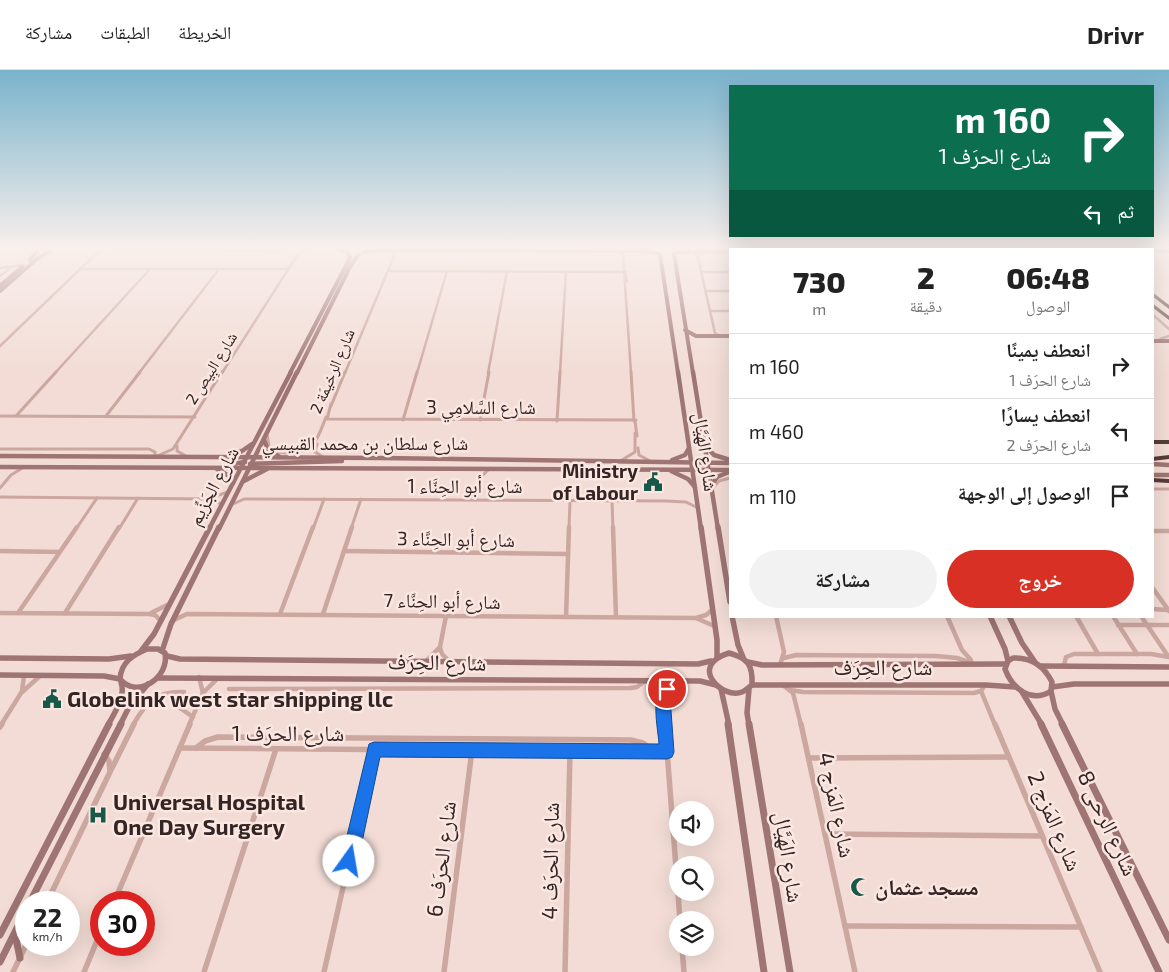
<!DOCTYPE html>
<html lang="ar">
<meta charset="utf-8">
<style>
body{margin:0;font-family:"Exo 2","Noto Naskh Arabic",sans-serif;background:#f2f2f2;color:#222;direction:rtl;height:100vh;display:flex;flex-direction:column;font-size:19px;white-space:nowrap}
*{box-sizing:border-box;margin:0}
p{font-size:16px;color:#767676}
.icon{flex:none;width:28px;height:28px;fill:none;stroke:currentColor;stroke-width:2;stroke-linecap:round;stroke-linejoin:round}
.map{position:relative;flex:1;overflow:hidden;direction:ltr}
.side{position:absolute;left:729px;top:178px;width:425px;height:370px;display:flex;flex-direction:column;background:#fff;border-radius:0px;box-shadow:0 5px 20px #0002;direction:rtl}
.side>*{flex:none}
.top-card{position:absolute;left:729px;top:15px;width:425px;height:152px;border-radius:0px;box-shadow:0 5px 20px #0002;direction:rtl;background:#0b6e4f;color:#fff;overflow:hidden}
.tools{position:absolute;left:669px;top:731px;display:grid;gap:10px}
.tools a{display:grid;place-items:center;width:45px;height:45px;border-radius:50%;background:#fff;box-shadow:0 5px 20px #0002;font-size:25px}
.speed{position:absolute;left:15px;top:821px;display:flex;gap:10px;font-size:25px;font-weight:700;text-align:center}
.speed>*{display:grid;place-content:center;width:65px;height:65px;border-radius:50%;background:#fff;box-shadow:0 5px 20px #0002;line-height:1}
.speed small{font-size:12px;font-weight:400}
.speed .limit{border:8px solid #d22;background:#fff;color:#111}
.pin{position:absolute;display:grid;place-items:center;width:42px;height:42px;color:#fff;margin:-21px;border:2px solid #fff;border-radius:50%;box-shadow:0 1px 5px #0007}
.me{position:absolute;width:55px;margin:-28px;rotate:13deg;stroke-linejoin:round;filter:drop-shadow(0 0 4px #0008)}
.turn{display:flex;align-items:center;gap:18px;height:105px;padding:0 20px;font-size:22px}
.turn .icon{width:65px;height:65px;stroke-width:2.5}
.turn b{display:block;font-size:35px;line-height:42px}
.then{display:flex;align-items:center;height:48px;padding:0 20px;background:#0003;gap:10px;font-size:19px}
.eta{display:flex;justify-content:space-evenly;align-items:center;height:85px;text-align:center}
.eta b{font-size:30px;font-weight:800;line-height:35px}
.action{display:flex;gap:10px;margin-top:auto;padding:10px 20px}
.action a{flex:1;height:58px;border-radius:30px;background:#d93025;color:#fff;font-size:20px;font-weight:800;line-height:58px;text-align:center}
.action a+a{background:#f2f2f2;color:#222}
ul{padding:0;list-style:none}
li{display:flex;align-items:center;gap:15px;height:65px;padding:0 20px;border-top:1px solid #e0e0e0}
li div{flex:1}
li b{display:block;font-size:19px}
li em{font-style:normal}
header{display:flex;align-items:center;gap:30px;box-sizing:border-box;height:70px;padding:0 25px;background:#fff;border-bottom:1px solid #e0e0e0}
header strong{font-size:24px}
nav{display:flex;gap:28px;margin-inline-start:auto;font-size:18px}
.map>svg:first-child{display:block}
.lines{fill:none;stroke-linecap:round;stroke-linejoin:round}
.street-far3{stroke:#cba7a0;stroke-width:2.5}
.street-far2{stroke:#cba7a0;stroke-width:3}
.street-far1{stroke:#cba7a0;stroke-width:4.5}
.street{stroke:#cba7a0;stroke-width:5.5}
.secondary-far3{stroke:#9e7572;stroke-width:4}
.secondary-far2{stroke:#9e7572;stroke-width:4.5}
.secondary-far1{stroke:#9e7572;stroke-width:5.5}
.secondary{stroke:#9e7572;stroke-width:7}
.highway{fill:#563b3a;fill-rule:evenodd}
.route{fill:#1a73e8;stroke:#114b97}
.labels{text-anchor:middle;stroke-width:5;stroke-linejoin:round;paint-order:stroke}
.far-street-label{font-size:16px;fill:#342424;stroke:#fae7e1}
.street-label{font-size:19px;fill:#342424;stroke:#fae7e1}
.poi-label{font-size:19px;font-weight:bold;fill:#342424;stroke:#fae7e1;text-anchor:end}
.near-street-label{font-size:22px;fill:#342424;stroke:#fae7e1}
.near-poi-label{font-size:22px;font-weight:bold;fill:#342424;stroke:#fae7e1;text-anchor:start}
</style>
<header>
<strong>Drivr</strong>
<nav><a>الخريطة</a><a>الطبقات</a><a>مشاركة</a></nav>
</header>
<div class="map">
<svg width="1169" height="902" viewBox="0 0 1169 902">
<rect width="100%" height="100%" fill="#f2dcd5"/>
<g class="lines">
<g class="street-far3">
<path d="M115 179 280 181 288 179"/>
<path d="M618 181 623 185 631 303"/>
<path d="M694 182 698 188 715 263 720 266"/>
<path d="M696 183 730 184"/>
<path d="M0 198 24 195"/>
<path d="M390 198 389 201 626 202"/>
<path d="M81 199H288"/>
<path d="M625 202 627 211"/>
<path d="M702 202H730"/>
<path d="M0 206 10 198"/>
<path d="M706 221H730"/>
<path d="M710 241H730"/>
<path d="M1152 244 1169 259"/>
<path d="M1160 269 1169 266"/>
<path d="M0 276 98 182 104 179"/>
<path d="M55 303 150 199"/>
<path d="M139 303 219 199"/>
<path d="M222 303 298 184 306 179"/>
<path d="M345 303 395 184 392 180"/>
<path d="M417 303 447 201"/>
<path d="M488 303 507 201"/>
<path d="M560 303 566 201"/>
</g>
<g class="street-far2">
<path d="M631 302 634 351"/>
<path d="M331 334 327 349 636 350"/>
<path d="M331 336 345 302"/>
<path d="M0 346 195 347"/>
<path d="M16 346 56 302"/>
<path d="M106 346 140 302"/>
<path d="M403 350 417 302"/>
<path d="M480 350 489 302"/>
<path d="M633 350 635 351 637 366"/>
<path d="M557 351 560 302"/>
<path d="M267 364 269 377C276 383 282 383 291 383 316 381 318 367 326 347"/>
<path d="M317 374 315 382 323 387"/>
<path d="M177 376V381L186 386"/>
<path d="M638 378 639 385 650 391"/>
<path d="M0 379H149L155 382V387L173 379 222 302"/>
<path d="M622 390 635 382V363"/>
<path d="M0 418 11 405 24 397"/>
<path d="M1152 419H1169"/>
<path d="M711 420 719 411 730 408"/>
<path d="M0 427 208 429 222 434"/>
<path d="M210 428 228 422"/>
<path d="M476 430 480 408 488 400"/>
<path d="M612 431 613 459"/>
<path d="M231 435 244 429 666 431 686 432 698 438"/>
<path d="M76 459 97 428"/>
<path d="M119 459 138 428"/>
<path d="M313 459 324 429"/>
<path d="M351 459 361 429"/>
<path d="M569 459 570 431"/>
</g>
<g class="street-far1">
<path d="M613 457 616 547"/>
<path d="M1152 461H1169"/>
<path d="M0 481 59 482"/>
<path d="M344 481 568 484"/>
<path d="M1152 517 1169 541"/>
<path d="M1152 539 1168 540"/>
<path d="M0 543 149 544 155 545 161 551"/>
<path d="M18 543 77 457"/>
<path d="M65 543 119 457"/>
<path d="M151 543 167 535"/>
<path d="M280 544 313 457"/>
<path d="M323 544 352 457"/>
<path d="M776 546 784 582 780 595"/>
<path d="M947 546 962 580 971 590"/>
<path d="M1076 546 1098 584"/>
<path d="M1113 546 1137 584"/>
<path d="M1141 546 1168 586"/>
<path d="M566 547 569 457"/>
<path d="M696 548 706 545 712 540"/>
<path d="M174 550 187 544 696 548 714 556"/>
<path d="M1118 555H1169"/>
<path d="M440 578 442 584 449 591"/>
<path d="M784 588 796 585 936 586 957 588 972 593"/>
<path d="M427 590 440 577 446 546"/>
<path d="M1064 595 1066 587 1074 584H1151L1169 587"/>
<path d="M199 607 203 623"/>
<path d="M649 611 663 626 665 655"/>
<path d="M985 615 981 621 995 655"/>
<path d="M784 616 793 623 801 655"/>
<path d="M229 619 630 618 637 617 645 611"/>
<path d="M790 620 803 622 974 623 981 621"/>
<path d="M22 621 24 606"/>
<path d="M663 626 667 619 676 612"/>
<path d="M1 655 21 623 40 606"/>
<path d="M133 655C147 631 155 621 184 622L180 638 193 647"/>
<path d="M189 655 203 623 217 609"/>
</g>
<g class="street">
<path d="M665 654 680 850"/>
<path d="M801 654 855 902"/>
<path d="M995 654 1100 902"/>
<path d="M0 657 2 654"/>
<path d="M180 678 667 682"/>
<path d="M196 678 205 671 218 667 631 670 643 673 653 681"/>
<path d="M809 688 1008 687"/>
<path d="M111 700 134 654"/>
<path d="M825 764 1042 766"/>
<path d="M47 832 110 702 109 691 104 684"/>
<path d="M114 832 190 654"/>
<path d="M845 856 1081 857"/>
<path d="M682 878 684 902"/>
<path d="M13 902 26 875"/>
<path d="M84 902 101 861"/>
<path d="M204 902 276 679"/>
<path d="M324 902 374 679"/>
<path d="M444 902 472 680"/>
<path d="M565 902 570 681"/>
</g>
<g class="secondary-far3">
<path d="M337 179 345 182"/>
<path d="M1152 181H1169"/>
<path d="M364 182 379 180 644 181 658 183"/>
<path d="M677 182 730 181"/>
<path d="M660 184 678 303"/>
<path d="M674 184 693 303"/>
<path d="M30 190 37 181"/>
<path d="M0 216 22 197"/>
<path d="M0 221 38 188 50 181"/>
<path d="M685 260 696 266H730"/>
<path d="M1152 271H1169"/>
<path d="M290 303 350 188 348 183"/>
<path d="M297 303 351 195 359 184"/>
</g>
<g class="secondary-far2">
<path d="M678 302 701 459"/>
<path d="M693 302 718 459"/>
<path d="M264 370 268 380 280 387"/>
<path d="M704 374 714 385 730 390"/>
<path d="M229 385 242 381 252 374"/>
<path d="M0 386 380 388 730 393"/>
<path d="M672 390 685 385 689 378"/>
<path d="M250 394 342 391"/>
<path d="M1152 394 1169 395"/>
<path d="M226 395 245 392"/>
<path d="M0 397 730 400"/>
<path d="M217 399 229 406 233 413"/>
<path d="M671 401 688 409 695 417"/>
<path d="M1152 405H1169"/>
<path d="M244 411 267 399"/>
<path d="M711 416 717 407 729 402"/>
<path d="M209 459 291 302"/>
<path d="M219 459 297 302"/>
</g>
<g class="secondary-far1">
<path d="M701 457 717 570V586"/>
<path d="M718 457 730 532"/>
<path d="M732 546 738 575 743 587"/>
<path d="M990 546 1005 579 1008 591"/>
<path d="M1009 546 1022 573 1035 592"/>
<path d="M147 579H158L165 583C170 607 137 630 120 609 121 592 133 585 147 579Z"/>
<path d="M141 581 154 564 210 457"/>
<path d="M162 581 171 554 219 457"/>
<path d="M729 583C748 588 753 595 752 615 749 617 745 621 742 622 723 630 687 596 729 583Z"/>
<path d="M167 586 180 589 698 594 711 591"/>
<path d="M0 588 109 589 131 586"/>
<path d="M1013 588C1031 587 1044 596 1052 612L1051 621C1031 634 1012 618 1005 599L1008 591Z"/>
<path d="M748 592 762 595 1006 594"/>
<path d="M1041 596 1169 597"/>
<path d="M0 605 104 606 120 609"/>
<path d="M157 608 700 611 716 615"/>
<path d="M752 615H986L1015 617"/>
<path d="M1052 617 1074 614H1169"/>
<path d="M721 619 729 655"/>
<path d="M1051 621 1055 639 1063 655"/>
<path d="M1022 622 1042 655"/>
<path d="M108 655C115 642 126 626 121 612"/>
<path d="M120 655 129 637 148 614"/>
<path d="M749 655 747 643 749 619"/>
</g>
<g class="secondary">
<path d="M728 654 764 902"/>
<path d="M749 654 790 902"/>
<path d="M1041 654 1159 902"/>
<path d="M1062 654 1169 870"/>
<path d="M30 832 121 654"/>
<path d="M15 864 20 888"/>
<path d="M0 865 109 654"/>
<path d="M0 892 26 840"/>
</g>
<g class="highway">
<path d="M1152 222 1169 235V239L1152 226Z"/>
<path d="M1152 233 1169 246V250L1152 237Z"/>
<rect x="1152" y="370" width="17" height="4"/>
<path d="M1169 385V389L1152 391V387Z"/>
<path d="M1152 408 1169 409V413L1152 412Z"/>
</g>
</g>
<linearGradient id="sky" x2="0" y2="1"><stop stop-color="#79b3cc"/><stop offset="0.58" stop-color="#f9efec"/><stop offset="1" stop-color="#f9efec" stop-opacity="0"/></linearGradient>
<rect width="1169" height="306" fill="url(#sky)"/>
<path class="route" d="M667 613 672 615 674 619 670 627 674 682 672 687 667 689 380 687 358 791 355 797 349 799 343 797 341 791 369 674 374 672 659 674C658 658 649 620 667 613Z"/>
<defs>
<g id="civic-bare" transform="scale(1.5)"><path d="M-.6-6.5H3V-4.5H.6V-3L4-1V1h2V6H-6V1h2V-1L-.6-3ZM-1.2 2.5V6h2.4V2.5Z" fill="#175849" stroke="#fae7e1" stroke-width="2.5" paint-order="stroke"/></g>
<g id="hospital-bare" transform="scale(1.5)"><path d="M-5-5h3v3.5h4V-5h3V5h-3V1.5h-4V5h-3Z" fill="#175849" stroke="#fae7e1" stroke-width="2.5" paint-order="stroke"/></g>
<g id="mosque-bare" transform="scale(1.5)"><path d="M3.5-4.9A6 6 0 1 0 3.5 4.9A5 5 0 1 1 3.5-4.9Z" fill="#175849" stroke="#fae7e1" stroke-width="2.5" paint-order="stroke"/></g>
</defs>
<g fill-rule="evenodd">
<use href="#civic-bare" x="653" y="412"/>
<use href="#civic-bare" x="52" y="629"/>
<use href="#hospital-bare" x="98" y="745"/>
<use href="#mosque-bare" x="860" y="817"/>
</g>
<g class="labels">
<g class="far-street-label">
<text transform="translate(211 298) rotate(-58)" y="6">شارع البِيص 2</text>
<text transform="translate(332 301) rotate(-67)" y="6">شارع الرخيمَة 2</text>
</g>
<g class="street-label">
<text x="481" y="344">شارع السَّلامِي 3</text>
<text x="365" y="380">شارع سلطان بن محمد القبيسي</text>
<text transform="translate(706 382) rotate(82)" y="7">شارع الهَيَّال</text>
<text transform="translate(213 416) rotate(-62)" y="7">شارع الجَزِّيم</text>
<text x="465" y="423">شارع أبو الحِنَّاء 1</text>
<text transform="translate(456 469) rotate(1)" y="7">شارع أبو الحِنَّاء 3</text>
<text transform="translate(442 531) rotate(1)" y="7">شارع أبو الحِنَّاء 7</text>
</g>
<g class="poi-label">
<text x="638" y="408">Ministry<tspan x="638" dy="22">of Labour</tspan></text>
</g>
<g class="near-street-label">
<text transform="translate(437 592) rotate(1)" y="8">شارع الحِرَف</text>
<text x="883" y="605">شارع الحِرَف</text>
<text x="288" y="671">شارع الحرَف 1</text>
<text transform="translate(837 735) rotate(78)" y="8">شارع المَزج 4</text>
<text transform="translate(1055 751) rotate(67)" y="8">شارع المَزج 2</text>
<text transform="translate(1108 753) rotate(65)" y="8">شارع الرحى 8</text>
<text transform="translate(789 787) rotate(81)" y="8">شارع الهَيَّال</text>
<text transform="translate(441 789) rotate(-83)" y="8">شارع الحرَف 6</text>
<text transform="translate(550 791) rotate(-89)" y="8">شارع الحرَف 4</text>
</g>
<g class="near-poi-label">
<text x="67" y="637">Globelink west star shipping llc</text>
<text x="113" y="740">Universal Hospital<tspan x="113" dy="25">One Day Surgery</tspan></text>
<text x="875" y="825">مسجد عثمان</text>
</g>
</g>
</svg>
<div class="tools">
<a><svg class="icon" aria-label="sound" viewBox="0 0 24 24"><path d="M4 9h4l5-4v14l-5-4H4zM17 9q2 3 0 6"/></svg></a>
<a><svg class="icon" aria-label="search" viewBox="0 0 24 24"><circle cx="10" cy="10" r="6"/><path d="M15 15l6 6"/></svg></a>
<a><svg class="icon" aria-label="layers" viewBox="0 0 24 24"><path d="M12 4l9 5-9 5-9-5zM3 14l9 5 9-5"/></svg></a>
</div>
<div class="speed"><div>22<small>km/h</small></div><div class="limit">30</div></div>
<div class="pin" style="left:667px;top:619px;background:#d93025"><svg class="icon" aria-label="arrive" viewBox="0 0 24 24"><path d="M6 21V4h12l-3 4 3 4H6"/></svg></div>
<svg class="me" style="left:349px;top:791px" viewBox="-20 -20 40 40"><circle r="19" fill="#fff"/><path d="M0-13L10 11 0 6-10 11z" fill="#1a73e8"/></svg>
<div class="top-card">
<div class="turn"><svg class="icon" aria-label="right" viewBox="0 0 24 24"><path d="M7 20v-9h11M14 6l5 5-5 5"/></svg><div><b>160 m</b>شارع الحرَف 1</div></div>
<div class="then">ثم<svg class="icon" aria-label="left" viewBox="0 0 24 24"><path d="M17 20v-9H6M10 6l-5 5 5 5"/></svg></div>
</div>
<section class="side">
<div class="eta">
<div><b>06:48</b><p>الوصول</p></div>
<div><b>2</b><p>دقيقة</p></div>
<div><b>730</b><p>m</p></div>
</div>
<ul>
<li><svg class="icon" aria-label="right" viewBox="0 0 24 24"><path d="M7 20v-9h11M14 6l5 5-5 5"/></svg><div><b>انعطف يمينًا</b><p>شارع الحرَف 1</p></div><em>160 m</em></li>
<li><svg class="icon" aria-label="left" viewBox="0 0 24 24"><path d="M17 20v-9H6M10 6l-5 5 5 5"/></svg><div><b>انعطف يسارًا</b><p>شارع الحرَف 2</p></div><em>460 m</em></li>
<li><svg class="icon" aria-label="arrive" viewBox="0 0 24 24"><path d="M6 21V4h12l-3 4 3 4H6"/></svg><div><b>الوصول إلى الوجهة</b></div><em>110 m</em></li>
</ul>
<div class="action"><a>خروج</a><a>مشاركة</a></div>
</section>
</div>
